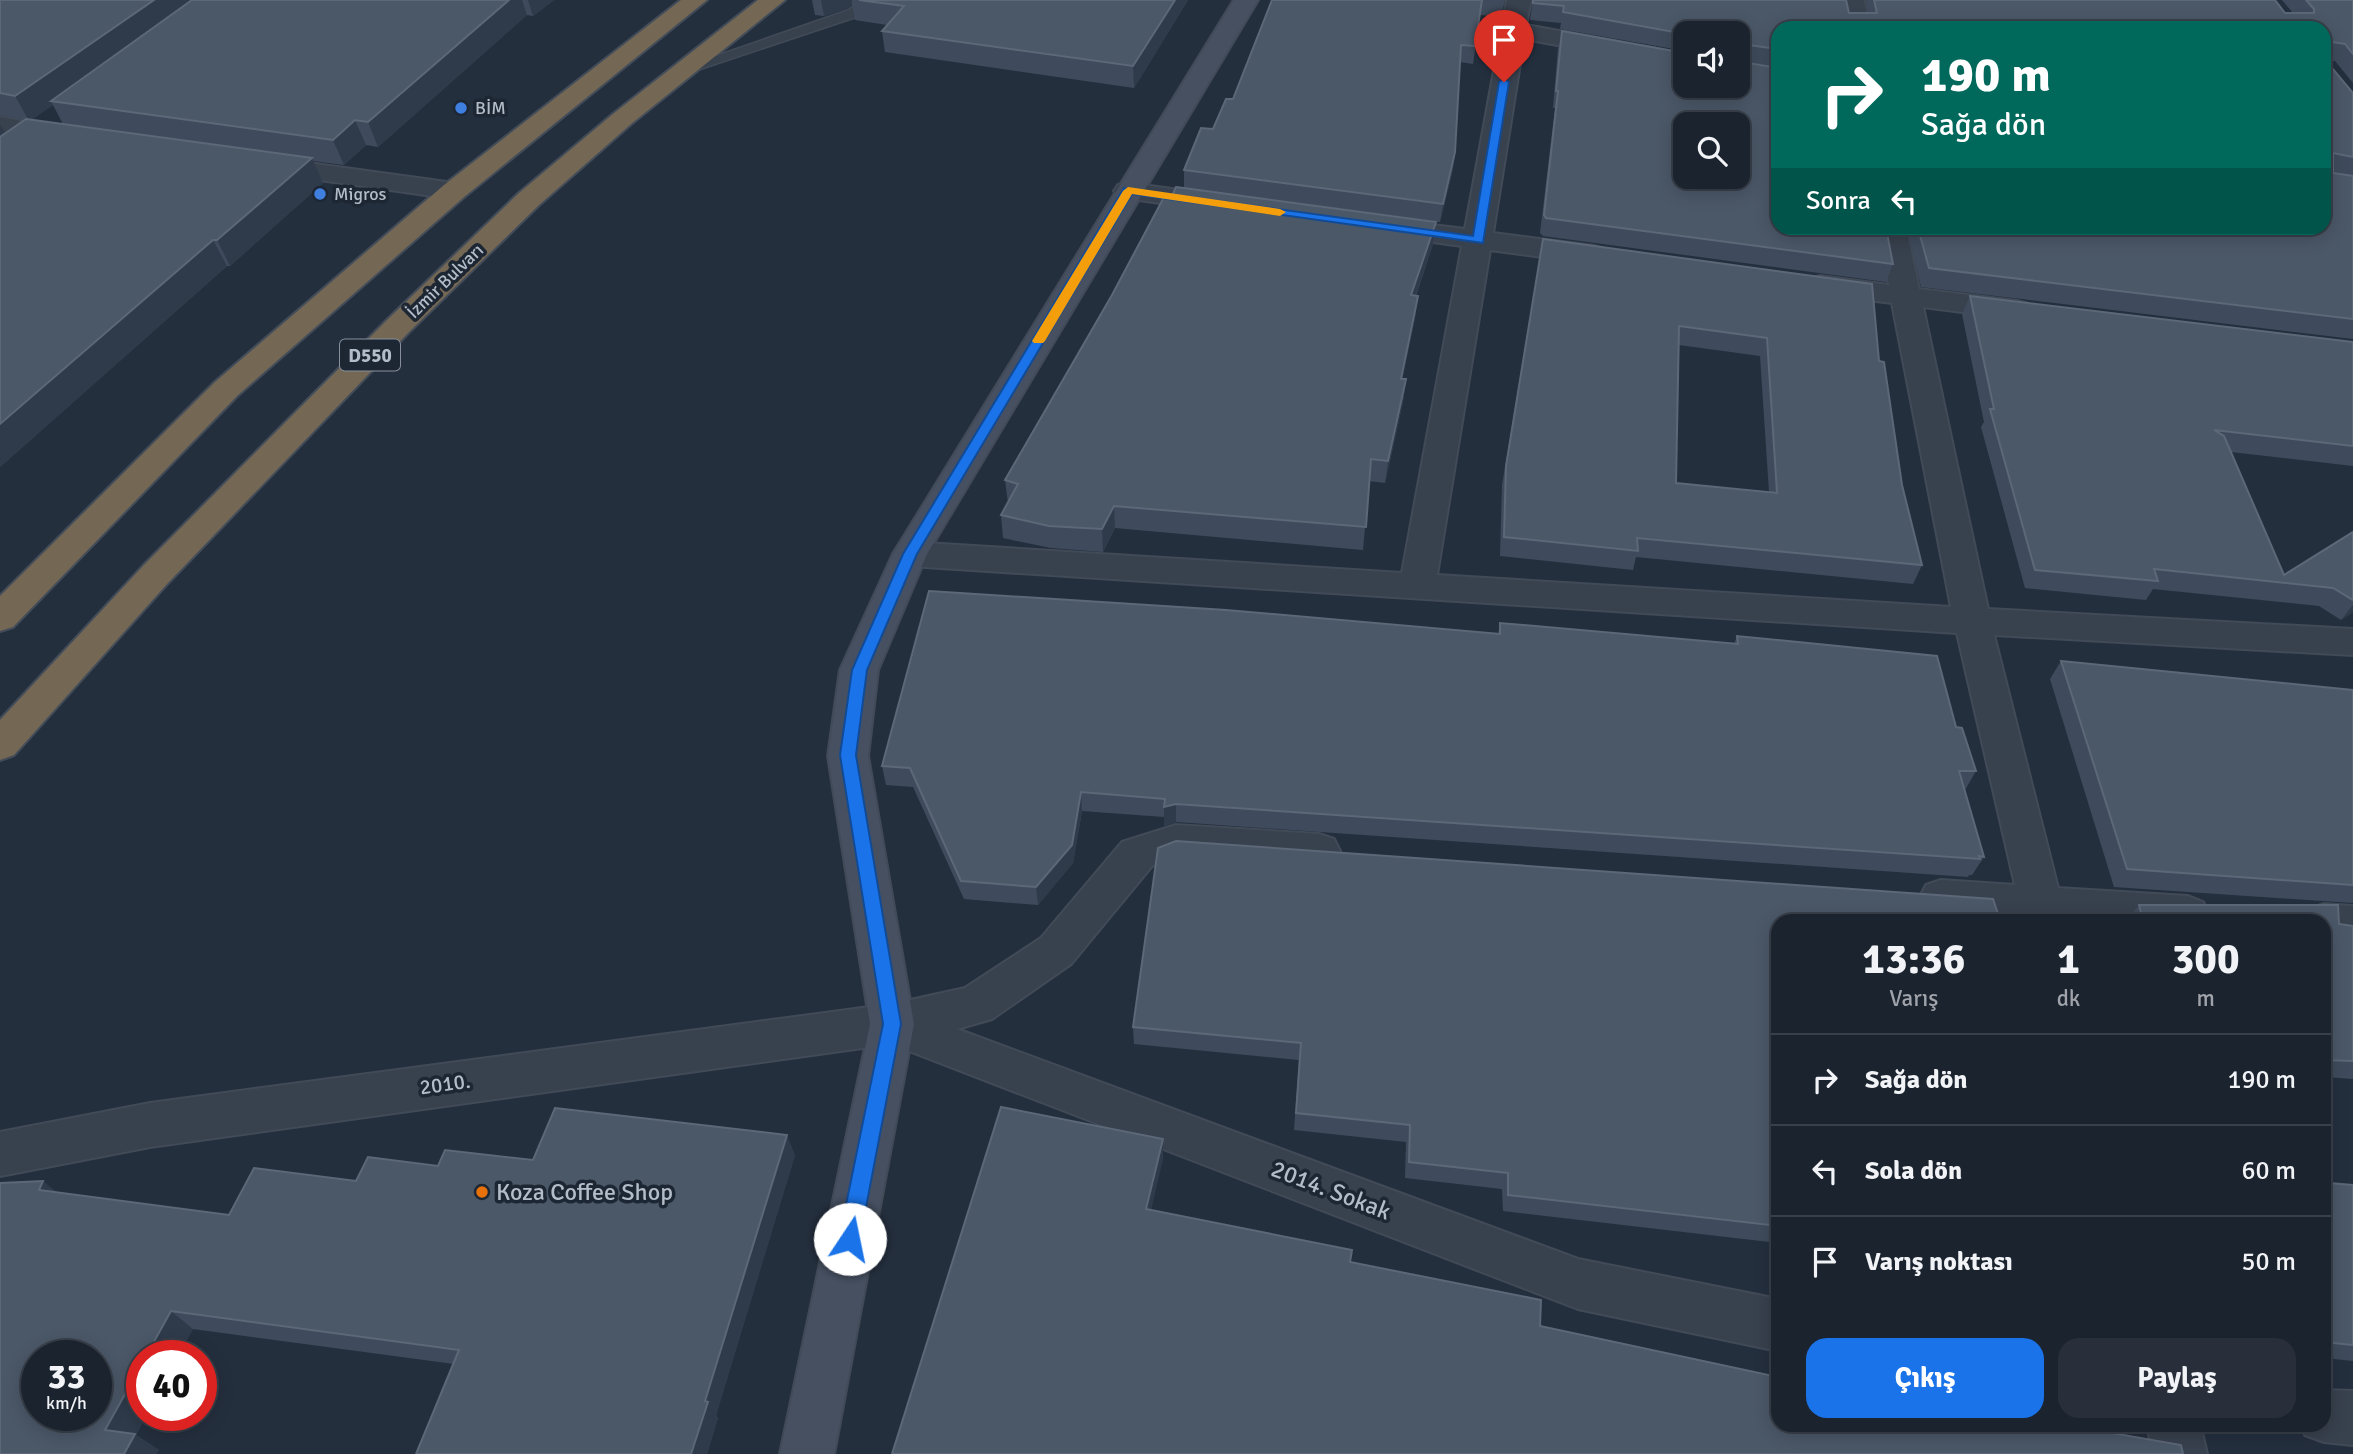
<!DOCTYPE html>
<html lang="tr">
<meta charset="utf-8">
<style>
body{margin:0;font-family:Signika,sans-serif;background:#282f3a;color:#f1f3f6;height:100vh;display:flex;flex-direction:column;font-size:26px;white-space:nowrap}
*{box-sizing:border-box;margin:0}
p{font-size:23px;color:#a0a4aa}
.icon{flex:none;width:38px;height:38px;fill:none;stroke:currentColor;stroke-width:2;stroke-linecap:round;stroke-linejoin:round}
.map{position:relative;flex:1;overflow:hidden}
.details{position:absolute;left:1771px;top:914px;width:560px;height:518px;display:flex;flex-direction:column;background:#1b232e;border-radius:21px;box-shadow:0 4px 18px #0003,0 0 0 2px #39404a}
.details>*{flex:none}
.banner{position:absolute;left:1771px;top:21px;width:560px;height:214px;border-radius:21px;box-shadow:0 4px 18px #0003,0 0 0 2px #39404a;background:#00695c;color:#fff;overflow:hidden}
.buttons{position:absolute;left:1673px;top:21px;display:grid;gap:14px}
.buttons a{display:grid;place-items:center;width:77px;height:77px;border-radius:14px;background:#1b232e;box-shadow:0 4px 18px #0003,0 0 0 2px #39404a;font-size:35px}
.speed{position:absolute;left:21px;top:1340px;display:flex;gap:14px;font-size:35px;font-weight:700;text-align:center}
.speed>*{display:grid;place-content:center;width:91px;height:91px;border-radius:50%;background:#1b232e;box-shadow:0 4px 18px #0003,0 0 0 2px #39404a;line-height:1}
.speed small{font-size:18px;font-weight:400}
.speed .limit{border:10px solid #d22;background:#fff;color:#111}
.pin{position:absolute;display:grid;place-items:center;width:60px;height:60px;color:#fff;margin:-72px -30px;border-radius:50% 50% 50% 0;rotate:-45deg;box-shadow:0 0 7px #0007}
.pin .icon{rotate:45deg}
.me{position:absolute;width:77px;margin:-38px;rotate:11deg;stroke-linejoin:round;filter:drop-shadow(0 0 5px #0008)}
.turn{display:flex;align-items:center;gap:24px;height:147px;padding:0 35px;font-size:32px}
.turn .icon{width:91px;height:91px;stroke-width:2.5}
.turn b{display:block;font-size:49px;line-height:60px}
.then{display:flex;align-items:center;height:66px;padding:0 35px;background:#0003;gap:14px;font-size:26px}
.eta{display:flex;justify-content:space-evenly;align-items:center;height:119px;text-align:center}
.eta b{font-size:42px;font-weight:800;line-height:49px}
.primary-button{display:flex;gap:14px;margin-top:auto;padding:14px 35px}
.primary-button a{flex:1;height:80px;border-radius:21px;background:#1a73e8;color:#fff;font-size:28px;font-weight:800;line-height:80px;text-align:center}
.primary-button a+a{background:#282f3a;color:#f1f3f6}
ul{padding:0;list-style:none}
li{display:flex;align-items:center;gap:21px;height:91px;padding:0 35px;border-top:2px solid #39404a}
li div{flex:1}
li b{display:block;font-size:26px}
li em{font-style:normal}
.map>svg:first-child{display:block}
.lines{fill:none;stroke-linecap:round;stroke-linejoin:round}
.lane-casing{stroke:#414a57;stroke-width:3}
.street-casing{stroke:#414a57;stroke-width:4}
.secondary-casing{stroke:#414a57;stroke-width:4}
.highway-casing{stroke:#434c59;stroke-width:4}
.lane{fill:#38414e;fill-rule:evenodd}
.street{fill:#38414e;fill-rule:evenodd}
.secondary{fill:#465061;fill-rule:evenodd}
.highway{fill:#746855;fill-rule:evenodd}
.wall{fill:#3f4b5c;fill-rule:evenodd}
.shaded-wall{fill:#2f3b4b}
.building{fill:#4b5868;stroke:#5c6777;stroke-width:2;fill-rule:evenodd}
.route{fill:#1a73e8;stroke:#114b97;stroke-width:2}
.slow{fill:#f59e0b}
.shop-dot{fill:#3f7fe0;stroke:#1d2633;stroke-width:2.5}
.food-dot{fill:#e8710a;stroke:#1d2633;stroke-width:2.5}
.labels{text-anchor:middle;stroke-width:7;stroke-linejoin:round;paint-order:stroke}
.far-poi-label{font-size:18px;fill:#b4bcc9;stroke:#1d2633;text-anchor:start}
.far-street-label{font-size:18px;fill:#b4bcc9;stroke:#1d2633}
.shield{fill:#1d2633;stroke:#878f9c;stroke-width:2}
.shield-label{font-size:19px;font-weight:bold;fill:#b4bcc9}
.street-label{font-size:21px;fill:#b4bcc9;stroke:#1d2633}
.near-street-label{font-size:24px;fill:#b4bcc9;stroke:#1d2633}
.near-poi-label{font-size:24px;fill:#b4bcc9;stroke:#1d2633;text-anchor:start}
</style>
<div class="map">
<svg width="2353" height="1454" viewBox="0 0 2353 1454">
<rect width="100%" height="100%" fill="#242f3e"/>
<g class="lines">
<g class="lane-casing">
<path id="lane" d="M861 0H874L859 16 691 72H681L679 69 849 10Z"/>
</g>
<g class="street-casing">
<g id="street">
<path d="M1507 0H1531L1526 25 1685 54V68L1524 39 1493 233 1594 246 1604 249 1608 255 1604 261 1594 264 1490 250 1437 575 1951 607 1892 303 1820 294 1810 291 1805 285 1810 279 1820 276 1889 285 1878 228H1906L1919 289 2017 301 2028 304 2032 310 2028 316 2017 319 1923 307 1988 609 2353 629V655L1994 635 2058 888 2188 896 2203 902 2209 914 2206 920H2024L1941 914 1926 909 1920 897 1926 885 1941 880 2015 885 1957 633 910 566 898 562 893 554 898 546 910 542 1402 573 1462 246 1383 235 1373 233 1369 227 1373 221 1383 219 1465 229Z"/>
<path d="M1840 0H1864L1869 28H1845Z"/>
<path d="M0 117 73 131 77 137 73 143 64 145 0 133Z"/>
<path d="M265 157 454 183 464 185 468 191 464 197 454 199 256 171 252 165 256 159Z"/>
<path d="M1128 183 1223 196 1233 198 1237 204 1233 210 1223 212 1118 197 1114 191 1118 185Z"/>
<path d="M1176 825 1319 834 1334 839 1340 851 1334 863 1319 868 1176 857 1152 866 1071 964 992 1019 957 1029 1578 1259 1778 1299V1351L1578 1309 891 1044 150 1147 0 1176V1132L150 1103 892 1004 965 988 1041 938 1122 842Z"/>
<path d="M2324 904 2353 906V942L2324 940V920H2303L2309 909Z"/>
<path d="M2324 1390 2353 1391V1445L2324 1442 2305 1435 2301 1424H2324Z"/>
<path d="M2147 1424H2200L2207 1454H2153Z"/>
</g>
</g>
<g class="secondary-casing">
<path id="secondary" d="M1234 0H1258L927 554 878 670 868 756 914 1024 834 1454H780L870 1024 828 756 840 670 893 554Z"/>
</g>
<g class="highway-casing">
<g id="highway">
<path d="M681 0H707L464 197 237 396 13 627 0 631V596L215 382 444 185Z"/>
<path d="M758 0H785L631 124 539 205 409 332 167 584 14 755 0 760V720L143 566 387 320 519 193 613 114Z"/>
</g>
</g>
<use href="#lane" class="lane"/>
<use href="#street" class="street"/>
<use href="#secondary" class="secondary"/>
<use href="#highway" class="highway"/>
</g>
<g class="wall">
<path d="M0 0H554L533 16 527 15 378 147 366 145 344 165 313 161 323 183 230 266H227L0 467V124L5 134 24 120 0 115ZM53 105 63 124 32 119Z"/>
<path d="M812 0H1188L1134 88 885 52 882 31 887 25 855 20 852 4 848 8 824 16 815 15Z"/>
<path d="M1272 0H1505L1501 17 1480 15 1473 64 1460 62 1453 169 1440 222 1239 195 1436 222 1433 244 1416 296H1418L1415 318 1402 379H1406L1403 402 1385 483 1369 481 1363 550 1115 528 1103 552 1051 548 1003 538 1001 515 1008 503 1005 480 1171 198 1184 188V170L1233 99Z"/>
<path d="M1533 0 1849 13H1868L1866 0H2275L2285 13H2293L2282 0H2353V83L2335 61H2332V68L2353 93V339L1921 287 1907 228H2324L1778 28V67L1893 264 1886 282 1543 236 1540 233 1555 108H1553L1558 48 1562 31 1685 86 1738 33H1685V51L1560 29 1561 23 1530 20Z"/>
<path d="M1543 239 1879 361 1902 485 1922 565 1913 584 1636 557 1633 570 1500 556 1502 485ZM1679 345 1760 356 1769 492 1676 483Z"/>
<path d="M1970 296 2353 342V466L2231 452 2284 575 2353 532V612L2341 620 2319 606 2153 589 2146 600 2025 588 1981 427 1984 422 1962 314Z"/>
<path d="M1500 623 1734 644 1737 636 1956 727 1976 771 1965 790 1984 857 1972 875H1969L1968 877 1176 822 1164 826V817L1082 811 1073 863 1038 905 964 899 913 787 886 785 882 766 1498 634Z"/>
<path d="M2061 661 2353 690V903L2114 887 2050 679Z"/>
<path d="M2139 905H2338L2339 924 2353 926V1079L2324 1077V920H2126Z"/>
<path d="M1778 920V1243L1503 1211 1502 1189 1405 1178 1406 1142 1294 1130 1299 1060 1134 1044 1133 1027Z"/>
<path d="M795 1155 716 1415 718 1418 707 1454H416L454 1364 193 1329 142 1416H146L136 1435 159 1450 156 1454H0L57 1192 229 1215 356 1181 438 1166 533 1160Z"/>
<path d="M2324 1170 2329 1183 2353 1185V1361L2324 1358Z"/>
</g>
<g class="shaded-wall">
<path d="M154 0H199L51 101 53 105 29 121 15 96Z"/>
<path d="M509 0H522L527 15 378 147 368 122Z"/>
<path d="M528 0H554L533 16Z"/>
<path d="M821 0H852V4L848 8 824 16Z"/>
<path d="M1175 0H1188L1134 88 1133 66Z"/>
<path d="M355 120 366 145 344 165 333 140Z"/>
<path d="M0 124 8 137 0 144Z"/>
<path d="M1455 152 1453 169 1440 222 1443 204Z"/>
<path d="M312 158 323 183 230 266 217 240Z"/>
<path d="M1436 222 1433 244 1408 318 1411 295Z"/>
<path d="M213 240 227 266 0 467V424Z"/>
<path d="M1418 296 1415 318 1398 401 1401 379Z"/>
<path d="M1406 379 1403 402 1385 483 1388 461Z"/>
<path d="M1114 506 1115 528 1103 552 1102 529Z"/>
<path d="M2353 605V612L2341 620Z"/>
<path d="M1081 792 1082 811 1073 863 1038 905 1036 887Z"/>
<path d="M1176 804V822L1164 826V807Z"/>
<path d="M787 1135 795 1155 716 1415 718 1418 707 1454H691L705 1401Z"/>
<path d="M1163 1139V1159L1147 1228 1146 1209Z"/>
<path d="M43 1181 67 1200 39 1190Z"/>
<path d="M171 1311 193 1329 178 1356H146Z"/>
<path d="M142 1364V1416H146L136 1435 159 1450 156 1454H124L105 1430Z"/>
</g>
<g class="building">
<path d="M0 0H154L15 96 0 93Z"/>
<path d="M192 0H509L368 122 355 120 333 140 51 101Z"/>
<path d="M859 0H1175L1133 66 882 31 904 6Z"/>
<path d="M1272 0H1482L1475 46 1461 45 1455 152 1443 204 1184 170 1201 128 1213 129 1226 99H1233Z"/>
<path d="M1533 0H1846L1849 13H1877L1874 0H2275L2285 13H2314V9L2306 0H2353V54L2345 44 2332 42V68L2353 93V157L2333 153V173L2353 176V319L1929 268 1918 228H2324V28H1778V49L1741 44 1742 62 1778 68V228H1886L1893 264 1546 218 1544 215 1558 91H1556L1562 31 1685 53V86H1738V33L1685 34 1563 12 1564 6 1533 3ZM1685 124H1738V177H1685Z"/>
<path d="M26 119 312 158 217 240H213L0 424V137Z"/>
<path d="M1176 187 1436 222 1411 295 1418 296 1401 379H1406L1388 461 1371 459 1366 527 1114 506 1102 529 1049 526 1001 515 1018 484 1005 480 1112 295 1164 197 1171 198Z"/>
<path d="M1543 239 1872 284 1879 361 1884 362 1902 485 1922 565 1637 538 1638 551 1504 537 1506 466ZM1679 326 1767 338 1777 493 1676 483Z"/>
<path d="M1970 296 2353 342V446L2214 430 2224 436 2284 575 2353 532V600L2333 588 2154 569 2158 581 2035 570 1990 409H1994Z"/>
<path d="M929 591 1226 610 1500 634V623L1738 644 1737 636 1937 656 1956 727 1962 728 1976 771H1959L1984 857 1979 856 1980 859 1176 804 1164 807 1165 799 1081 792 1072 845 1036 887 961 881 910 768 882 766Z"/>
<path d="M2061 661 2353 690V885L2127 869Z"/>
<path d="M1176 841 1993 899 2000 920H1778V1226L1508 1195V1173L1409 1162 1410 1125 1296 1113 1301 1043 1133 1027 1158 848Z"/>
<path d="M2139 905H2338L2339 924 2353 926V1061L2324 1060V920H2143Z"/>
<path d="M1001 1107 1163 1139 1146 1209 1352 1250 1350 1262 1541 1300 1540 1326 1778 1377V1424H1996L2008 1427V1424H2061L2181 1445 2183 1454H892Z"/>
<path d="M555 1108 787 1135 705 1401 708 1402 691 1454H416L459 1350 171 1311 146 1356H142V1364L105 1430 135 1434 124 1454H0V1183L43 1181 39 1190 229 1215 254 1168 356 1181 368 1157 438 1166 445 1150 533 1160ZM37 1356H96V1416H37Z"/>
<path d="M2324 1170 2329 1183 2353 1185V1345L2324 1342Z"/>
</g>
<path class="route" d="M1504 79 1509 82 1483 243 1132 194 917 554 867 670 856 755 901 1024 860 1239 857 1246 850 1249 842 1246 839 1239 883 1024 840 755 852 670 903 554 1124 188 1473 236 1499 82Z"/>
<path class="slow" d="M1128 187 1280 209 1286 212 1280 216 1132 194 1045 341 1043 343H1034L1032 341 1123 191Z"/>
<g class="shop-dot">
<circle cx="461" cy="108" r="7"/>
<circle cx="320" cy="194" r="7"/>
</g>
<circle class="food-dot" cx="482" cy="1192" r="7"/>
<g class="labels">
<g class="far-poi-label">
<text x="475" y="114">BİM</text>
<text x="334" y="200">Migros</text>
</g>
<g class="far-street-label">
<text transform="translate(445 281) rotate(-44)" y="6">İzmir Bulvarı</text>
</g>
<rect class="shield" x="340" y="339.5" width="60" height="31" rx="5"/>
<g class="shield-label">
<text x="370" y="362">D550</text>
</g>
<g class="street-label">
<text transform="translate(445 1084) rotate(-8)" y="7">2010.</text>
</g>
<g class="near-street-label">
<text transform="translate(1331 1190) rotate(21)" y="8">2014. Sokak</text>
</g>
<g class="near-poi-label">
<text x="496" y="1200">Koza Coffee Shop</text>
</g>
</g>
</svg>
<div class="buttons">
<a><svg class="icon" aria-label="sound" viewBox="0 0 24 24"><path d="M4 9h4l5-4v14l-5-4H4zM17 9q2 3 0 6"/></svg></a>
<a><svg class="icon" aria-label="search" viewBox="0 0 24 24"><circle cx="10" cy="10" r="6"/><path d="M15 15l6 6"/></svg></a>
</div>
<div class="speed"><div>33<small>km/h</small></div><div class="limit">40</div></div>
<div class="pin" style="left:1504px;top:82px;background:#d93025"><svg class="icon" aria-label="arrive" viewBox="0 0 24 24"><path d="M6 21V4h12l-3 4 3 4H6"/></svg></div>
<svg class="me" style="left:850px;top:1239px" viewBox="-20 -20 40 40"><circle r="19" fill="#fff"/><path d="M0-13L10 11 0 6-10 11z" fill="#1a73e8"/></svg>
<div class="banner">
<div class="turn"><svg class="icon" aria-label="right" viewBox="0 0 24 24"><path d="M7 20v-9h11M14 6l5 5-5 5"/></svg><div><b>190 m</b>Sağa dön</div></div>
<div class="then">Sonra<svg class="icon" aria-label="left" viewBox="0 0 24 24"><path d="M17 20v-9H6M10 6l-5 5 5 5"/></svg></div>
</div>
<section class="details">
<div class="eta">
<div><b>13:36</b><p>Varış</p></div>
<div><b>1</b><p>dk</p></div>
<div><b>300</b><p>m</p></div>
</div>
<ul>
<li><svg class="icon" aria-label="right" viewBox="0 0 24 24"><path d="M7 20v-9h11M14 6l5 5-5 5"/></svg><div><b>Sağa dön</b></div><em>190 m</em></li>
<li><svg class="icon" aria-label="left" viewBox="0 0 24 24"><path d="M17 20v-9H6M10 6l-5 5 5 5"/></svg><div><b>Sola dön</b></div><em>60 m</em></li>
<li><svg class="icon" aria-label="arrive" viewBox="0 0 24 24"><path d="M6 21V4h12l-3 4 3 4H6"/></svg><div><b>Varış noktası</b></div><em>50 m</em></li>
</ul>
<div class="primary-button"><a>Çıkış</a><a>Paylaş</a></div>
</section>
</div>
